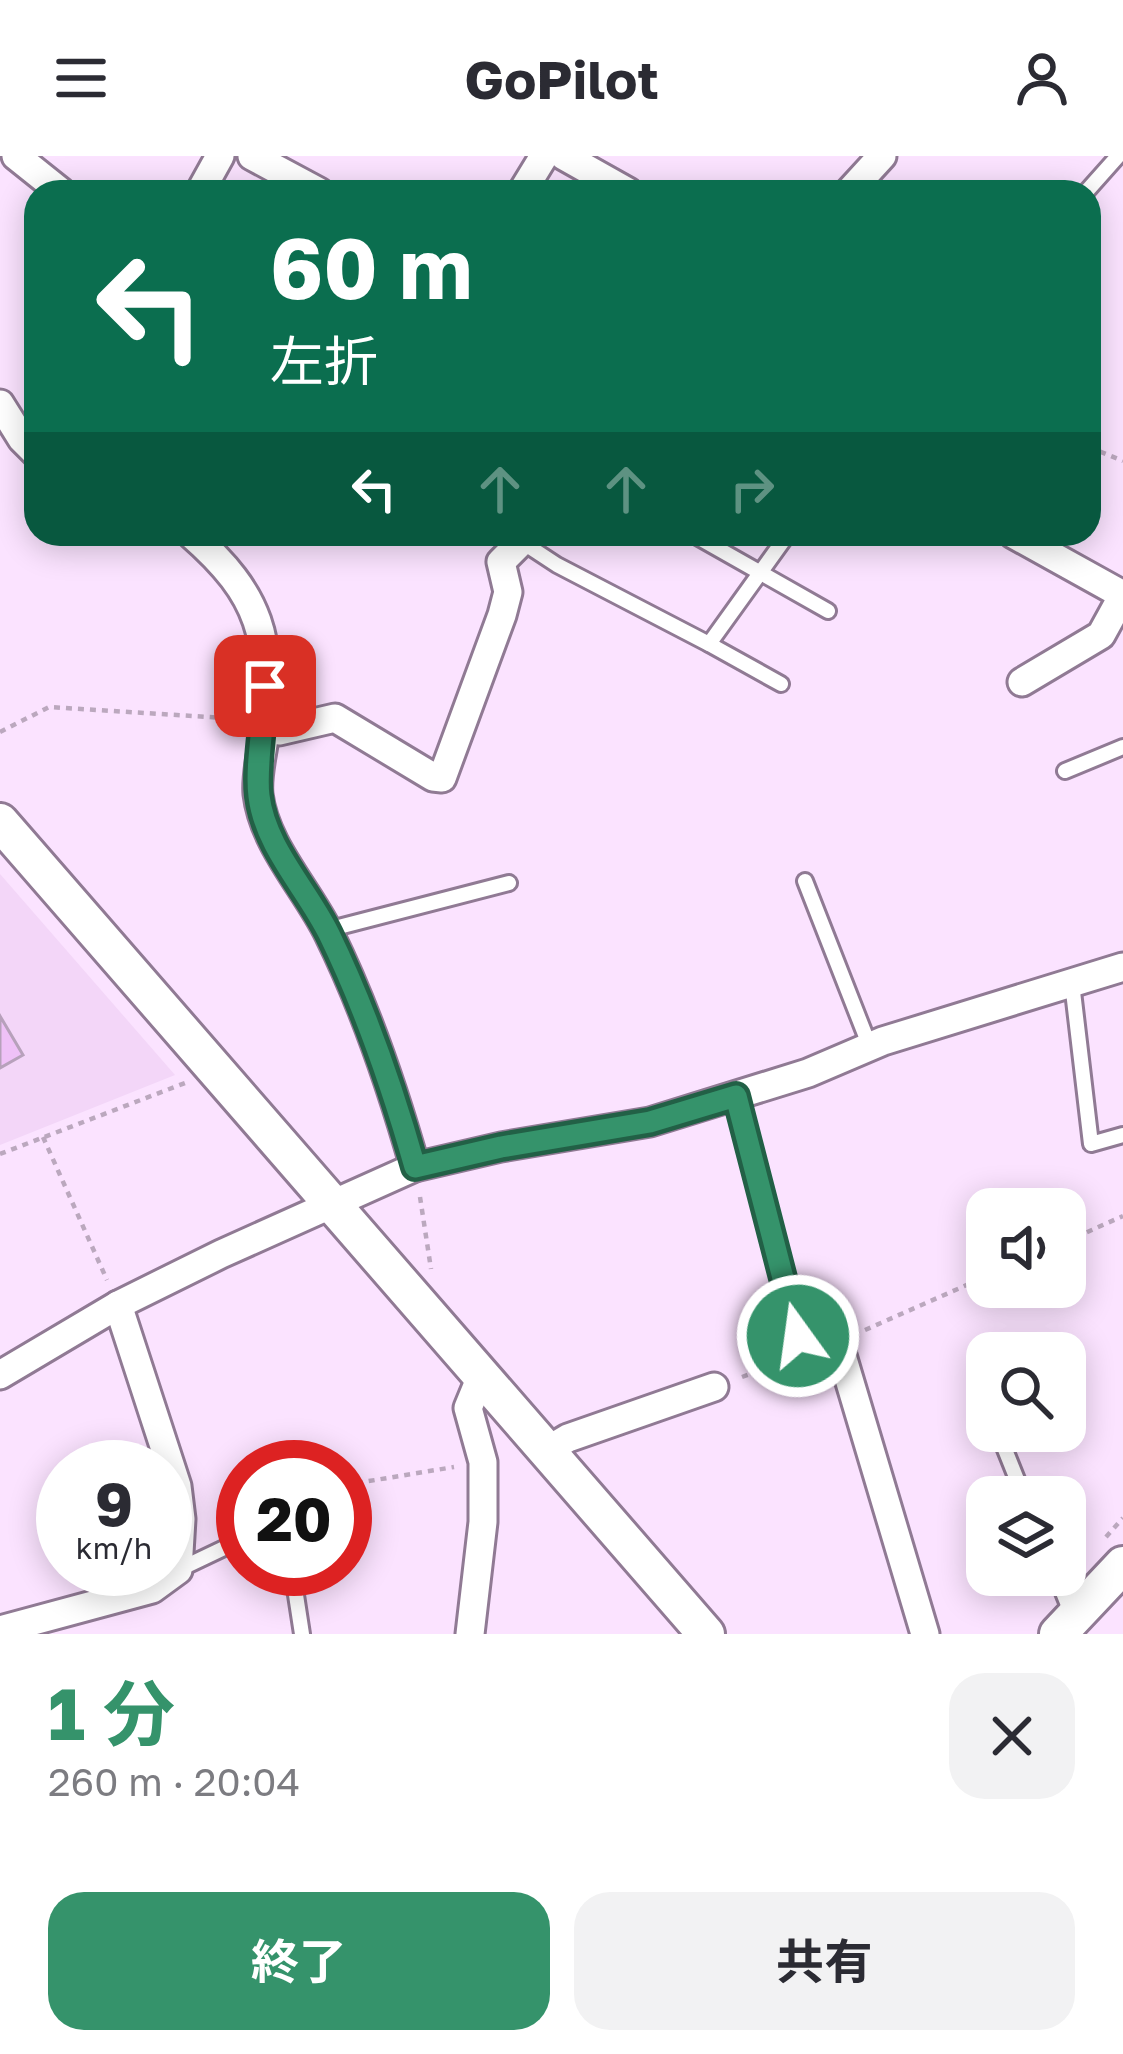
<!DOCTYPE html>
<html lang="ja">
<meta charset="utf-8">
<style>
body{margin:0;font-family:"Golos Text","Noto Sans JP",sans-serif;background:#f2f2f3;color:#2b2b33;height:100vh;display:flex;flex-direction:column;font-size:45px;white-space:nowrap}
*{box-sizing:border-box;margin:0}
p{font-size:39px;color:#7c7c81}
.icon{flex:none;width:66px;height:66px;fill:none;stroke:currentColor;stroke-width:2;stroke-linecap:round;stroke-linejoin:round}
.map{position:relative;height:1478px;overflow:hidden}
.drawer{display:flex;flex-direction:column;background:#fff;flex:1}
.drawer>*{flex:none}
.hud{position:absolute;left:24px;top:24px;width:1077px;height:366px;border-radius:36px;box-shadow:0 6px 30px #0003;background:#0b6e4f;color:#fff;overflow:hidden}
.buttons{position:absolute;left:966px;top:1032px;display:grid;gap:24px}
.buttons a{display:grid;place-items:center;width:120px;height:120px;border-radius:24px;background:#fff;box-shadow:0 6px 30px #0003;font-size:60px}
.speed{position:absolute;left:36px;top:1284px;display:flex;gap:24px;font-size:60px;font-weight:700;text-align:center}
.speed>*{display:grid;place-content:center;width:156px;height:156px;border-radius:50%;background:#fff;box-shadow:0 6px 30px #0003;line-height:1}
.speed small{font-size:30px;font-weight:400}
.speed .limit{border:18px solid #d22;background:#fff;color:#111}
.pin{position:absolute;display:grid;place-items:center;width:102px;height:102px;color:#fff;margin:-51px;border-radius:24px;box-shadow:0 6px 18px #0006}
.me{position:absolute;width:132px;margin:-66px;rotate:346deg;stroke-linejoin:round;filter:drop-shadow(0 0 9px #0008)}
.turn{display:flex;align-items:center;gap:42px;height:252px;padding:0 48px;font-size:54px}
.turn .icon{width:156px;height:156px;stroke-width:2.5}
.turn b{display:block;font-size:84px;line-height:102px}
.lanes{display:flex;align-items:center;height:114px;padding:0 48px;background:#0003;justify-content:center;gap:60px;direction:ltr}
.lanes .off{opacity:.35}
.round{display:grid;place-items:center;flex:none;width:126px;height:126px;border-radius:36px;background:#f2f2f3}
.headline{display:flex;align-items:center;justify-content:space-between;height:204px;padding:0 48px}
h1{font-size:72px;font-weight:700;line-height:90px;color:#35936b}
.primary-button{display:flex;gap:24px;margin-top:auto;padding:24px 48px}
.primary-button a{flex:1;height:138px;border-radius:36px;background:#35936b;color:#fff;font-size:48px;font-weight:700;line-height:138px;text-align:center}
.primary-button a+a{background:#f2f2f3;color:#2b2b33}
header{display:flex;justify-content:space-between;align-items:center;height:156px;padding:0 48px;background:#fff;font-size:54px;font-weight:700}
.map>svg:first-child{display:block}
.built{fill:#f3d6f8}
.building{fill:#efc1f7;stroke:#b7a1bb;stroke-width:3}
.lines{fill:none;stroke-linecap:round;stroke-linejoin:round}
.lane-casing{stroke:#907a94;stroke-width:20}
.street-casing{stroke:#907a94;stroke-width:33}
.secondary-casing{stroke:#907a94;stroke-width:42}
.path{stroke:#bba8be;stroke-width:4.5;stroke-dasharray:6 6;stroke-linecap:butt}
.lane{stroke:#fff;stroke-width:14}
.street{stroke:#fff;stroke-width:27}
.secondary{stroke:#fff;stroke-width:36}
.route-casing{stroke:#226046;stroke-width:30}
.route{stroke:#35936b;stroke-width:21}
</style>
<header><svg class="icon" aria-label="menu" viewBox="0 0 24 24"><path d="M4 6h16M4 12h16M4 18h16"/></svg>GoPilot<svg class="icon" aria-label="person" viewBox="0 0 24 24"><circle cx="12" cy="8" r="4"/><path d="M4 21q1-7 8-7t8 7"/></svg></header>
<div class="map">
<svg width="1123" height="1478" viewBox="0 0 1123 1478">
<rect width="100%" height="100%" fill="#fbe3ff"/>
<path class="built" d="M0 718 175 919 0 989Z"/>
<path class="building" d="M0 860 23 899 0 912Z"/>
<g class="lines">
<g class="lane-casing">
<g id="lane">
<path d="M1086 36 1118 0"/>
<path d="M692 378 828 455"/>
<path d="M522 386 557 409 709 488"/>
<path d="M781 528 709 488 788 378"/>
<path d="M1065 615 1123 591"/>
<path d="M805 725 870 891"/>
<path d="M327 774 509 727"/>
<path d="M1072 827 1091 988 1123 979"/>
<path d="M736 940 798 1181"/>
<path d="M1002 1286 1024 1341"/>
<path d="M292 1413 302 1478"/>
<path d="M178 1414 243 1383"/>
<path d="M1056 1419 1072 1459"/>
</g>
</g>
<g class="street-casing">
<g id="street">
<path d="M16 0 61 36"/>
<path d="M252 0 319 36"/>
<path d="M564 0 628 36"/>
<path d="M200 36 220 0"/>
<path d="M522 36 544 0"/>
<path d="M849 36 882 0"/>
<path d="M0 248 22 283 36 297"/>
<path d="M191 378C262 440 271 482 265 574 263 595 256 618 258 638 264 689 307 733 329 778 366 853 392 930 415 1011"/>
<path d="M1013 378 1123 439"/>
<path d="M1022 526 1101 479 1123 439"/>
<path d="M265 573 279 575 335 562 433 621 442 622 502 459 508 436 501 406 529 378"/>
<path d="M838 1186 925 1478"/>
<path d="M0 1219 118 1149 221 1098 415 1011 501 991 650 966 808 917 883 885 1123 811"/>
<path d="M548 1294 568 1282 714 1231"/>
<path d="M0 1474 152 1433 178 1414 181 1363 177 1330 118 1149"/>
<path d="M470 1478 483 1366V1306L468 1252 482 1218"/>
</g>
</g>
<g class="secondary-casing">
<g id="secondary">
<path d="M0 666 706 1478"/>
<path d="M1058 1478 1123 1409"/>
</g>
</g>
<g class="path">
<path d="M1089 291 1123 305"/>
<path d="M0 576 49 551 240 563"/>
<path d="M43 981 107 1124"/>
<path d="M0 998 185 927"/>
<path d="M420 1041 431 1113"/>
<path d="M1065 1086 1123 1060"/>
<path d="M865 1174 987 1120"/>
<path d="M742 1221 793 1202"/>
<path d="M345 1329 454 1311"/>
<path d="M1106 1381 1123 1362"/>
</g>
<use href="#lane" class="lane"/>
<use href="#street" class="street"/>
<use href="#secondary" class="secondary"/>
</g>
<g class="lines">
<g class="route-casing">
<path id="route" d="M265 530C265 562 255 610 259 640 265 691 307 733 329 778 366 854 392 930 415 1011L501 991 650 966 736 940 798 1180"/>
</g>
<use href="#route" class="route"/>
</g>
</svg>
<div class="buttons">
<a><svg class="icon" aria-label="sound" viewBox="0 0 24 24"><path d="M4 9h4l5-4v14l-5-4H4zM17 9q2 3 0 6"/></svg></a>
<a><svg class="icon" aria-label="search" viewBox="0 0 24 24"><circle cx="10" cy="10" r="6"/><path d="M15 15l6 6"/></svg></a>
<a><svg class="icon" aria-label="layers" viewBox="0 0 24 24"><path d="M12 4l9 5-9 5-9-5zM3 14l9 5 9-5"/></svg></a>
</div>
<div class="speed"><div>9<small>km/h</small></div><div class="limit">20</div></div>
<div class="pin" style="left:265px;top:530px;background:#d93025"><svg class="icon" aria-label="arrive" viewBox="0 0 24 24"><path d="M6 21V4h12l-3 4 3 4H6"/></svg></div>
<svg class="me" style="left:798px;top:1180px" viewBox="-20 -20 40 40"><circle r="17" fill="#35936b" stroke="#fff" stroke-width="3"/><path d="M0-11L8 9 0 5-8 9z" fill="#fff"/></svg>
<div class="hud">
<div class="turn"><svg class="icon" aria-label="left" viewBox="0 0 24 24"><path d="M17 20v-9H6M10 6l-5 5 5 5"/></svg><div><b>60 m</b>左折</div></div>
<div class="lanes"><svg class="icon" aria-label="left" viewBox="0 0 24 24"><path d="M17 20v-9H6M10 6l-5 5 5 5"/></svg><svg class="icon off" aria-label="ahead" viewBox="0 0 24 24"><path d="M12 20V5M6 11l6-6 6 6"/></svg><svg class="icon off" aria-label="ahead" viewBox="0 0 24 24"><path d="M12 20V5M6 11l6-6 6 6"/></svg><svg class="icon off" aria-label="right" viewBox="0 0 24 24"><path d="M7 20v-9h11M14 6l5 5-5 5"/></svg></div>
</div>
</div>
<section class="drawer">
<div class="headline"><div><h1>1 分</h1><p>260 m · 20:04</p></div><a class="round"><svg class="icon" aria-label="close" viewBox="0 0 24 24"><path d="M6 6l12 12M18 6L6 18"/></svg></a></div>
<div class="primary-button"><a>終了</a><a>共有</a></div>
</section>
